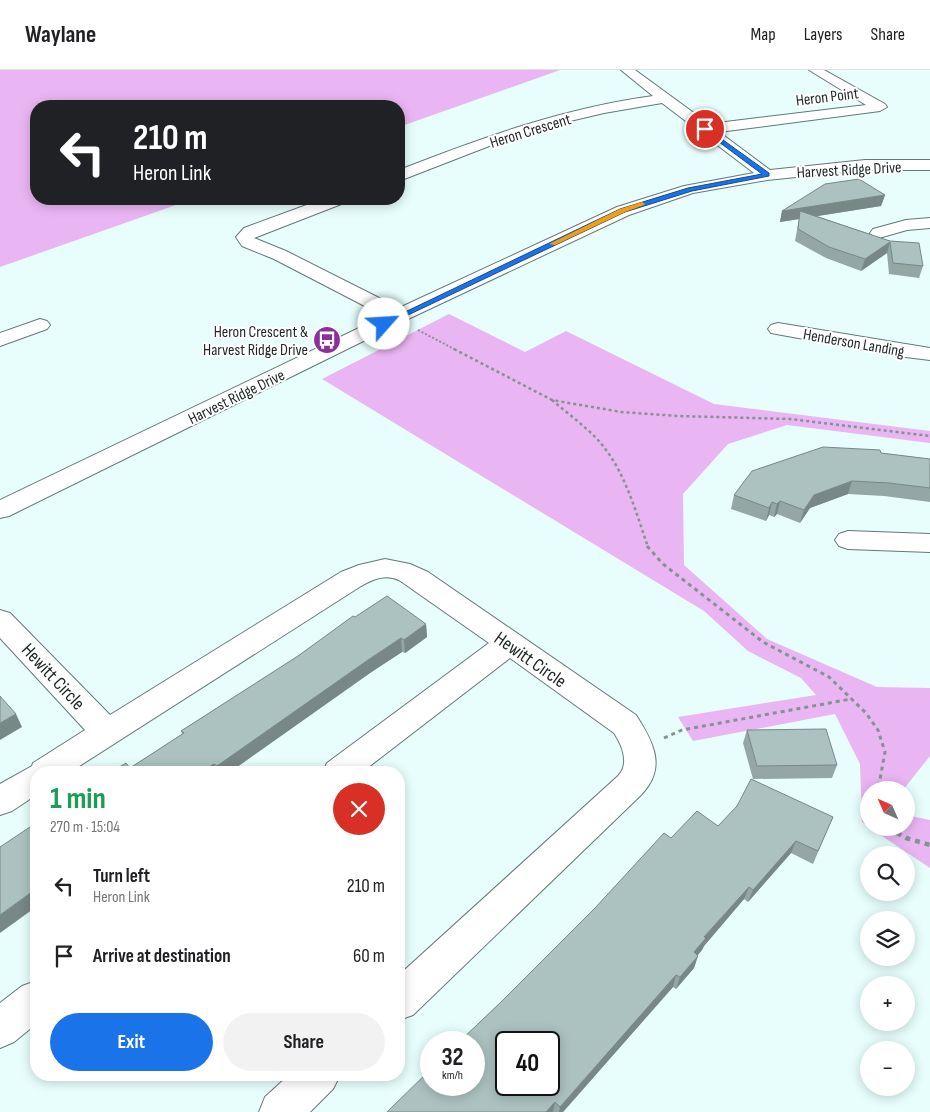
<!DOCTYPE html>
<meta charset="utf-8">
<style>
body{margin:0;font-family:"Sofia Sans Condensed",sans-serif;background:#f2f2f2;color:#202124;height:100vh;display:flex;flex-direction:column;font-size:19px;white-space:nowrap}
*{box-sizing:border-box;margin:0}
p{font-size:16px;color:#757577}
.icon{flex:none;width:28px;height:28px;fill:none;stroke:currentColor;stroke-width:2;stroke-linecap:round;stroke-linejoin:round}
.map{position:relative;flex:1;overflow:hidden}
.sheet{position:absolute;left:30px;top:696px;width:375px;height:315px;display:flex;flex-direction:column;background:#fff;border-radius:20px;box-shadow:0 2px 12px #0003}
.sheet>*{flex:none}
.top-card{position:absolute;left:30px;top:30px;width:375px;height:105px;border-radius:20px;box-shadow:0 2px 12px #0003;background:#202124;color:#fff;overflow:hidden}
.needle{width:32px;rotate:315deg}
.controls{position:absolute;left:860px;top:711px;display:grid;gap:10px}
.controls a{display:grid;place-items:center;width:55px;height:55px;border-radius:50%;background:#fff;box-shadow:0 2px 12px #0003;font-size:25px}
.speed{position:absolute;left:420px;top:961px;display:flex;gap:10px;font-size:25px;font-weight:700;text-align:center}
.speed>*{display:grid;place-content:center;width:65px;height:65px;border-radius:50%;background:#fff;box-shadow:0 2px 12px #0003;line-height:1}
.speed small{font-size:12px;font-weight:400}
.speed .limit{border:2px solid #111;border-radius:8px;background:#fff;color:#111}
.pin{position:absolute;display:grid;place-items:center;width:42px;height:42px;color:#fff;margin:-21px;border:2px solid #fff;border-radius:50%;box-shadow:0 1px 5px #0007}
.me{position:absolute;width:55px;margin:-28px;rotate:64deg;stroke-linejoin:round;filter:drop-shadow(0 0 4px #0008)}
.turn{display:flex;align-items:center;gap:18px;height:105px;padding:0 20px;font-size:22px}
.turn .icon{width:65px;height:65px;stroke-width:2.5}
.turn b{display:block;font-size:35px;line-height:42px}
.round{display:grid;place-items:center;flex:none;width:52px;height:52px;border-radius:26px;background:#f2f2f2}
.overview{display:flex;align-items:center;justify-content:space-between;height:85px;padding:0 20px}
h1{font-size:30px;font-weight:700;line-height:38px;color:#1e9e55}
.cta{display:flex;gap:10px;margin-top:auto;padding:10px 20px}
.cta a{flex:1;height:58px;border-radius:30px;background:#1a73e8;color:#fff;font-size:20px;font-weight:700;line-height:58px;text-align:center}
.cta a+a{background:#f2f2f2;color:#202124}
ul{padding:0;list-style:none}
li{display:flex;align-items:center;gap:15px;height:70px;padding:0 20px}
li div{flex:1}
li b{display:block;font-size:19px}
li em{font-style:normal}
header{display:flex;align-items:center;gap:30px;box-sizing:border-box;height:70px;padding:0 25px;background:#fff;border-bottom:1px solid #e0e0e0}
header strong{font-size:24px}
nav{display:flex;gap:28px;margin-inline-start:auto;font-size:18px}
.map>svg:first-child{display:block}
.green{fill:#eab5f3}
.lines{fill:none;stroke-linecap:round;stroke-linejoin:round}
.minor-casing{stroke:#637876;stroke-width:2}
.path-far3{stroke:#839391;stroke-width:2;stroke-dasharray:2 2;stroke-linecap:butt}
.path-far2{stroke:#839391;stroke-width:2.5;stroke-dasharray:3 3;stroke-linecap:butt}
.path-far1{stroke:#839391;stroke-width:3;stroke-dasharray:4 4;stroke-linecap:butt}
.path{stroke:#839391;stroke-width:4.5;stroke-dasharray:5 5;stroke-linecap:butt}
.minor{fill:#fff;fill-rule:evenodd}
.wall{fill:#94a7a5}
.shaded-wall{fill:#788886}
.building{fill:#acc2c0;stroke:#788886;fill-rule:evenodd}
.route{fill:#1a73e8;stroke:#114b97}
.slow{fill:#f59e0b}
.labels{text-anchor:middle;stroke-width:4;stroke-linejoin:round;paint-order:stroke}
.far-street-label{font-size:16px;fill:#1c2524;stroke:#fff}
.far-poi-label{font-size:16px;fill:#1c2524;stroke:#fff;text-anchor:end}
.street-label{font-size:19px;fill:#1c2524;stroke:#fff}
</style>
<header>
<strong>Waylane</strong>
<nav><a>Map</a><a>Layers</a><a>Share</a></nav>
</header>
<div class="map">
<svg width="930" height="1042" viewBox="0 0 930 1042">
<rect width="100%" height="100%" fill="#e7fefc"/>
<g class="green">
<path d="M0 0H560L399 57V36H36V129H193L0 197Z"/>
<path d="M449 244 525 282 566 261 714 334 930 361V373L787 355 728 374 683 424 684 495 767 569 877 617 930 618V686L903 720H869V757L862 752 860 694 835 644 693 671 678 647 816 625 801 608 748 581 704 541 322 309Z"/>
<path d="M906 745 930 750V798L870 758H906Z"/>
</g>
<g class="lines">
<g class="minor-casing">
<g id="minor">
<path d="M621 0H635L709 54 866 35 809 0H824L885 34 887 37 880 41 719 62 770 100 865 90H930V100H865L767 110 693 123 629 145 406 250 9 446 0 448V430L384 246 274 189 242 176 236 167 244 158 323 129H346L344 133 254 168 286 181 399 238 617 137 684 116 754 103 662 33 604 43 549 56 497 73 399 111V100C481 68 564 38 653 26Z"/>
<path d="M930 148V158L907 160 879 168 873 167 870 163 873 159 906 150Z"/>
<path d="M40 249 47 251 50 255 47 259 0 276V263Z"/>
<path d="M778 253 930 278V290L897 286 771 263 768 259 771 255Z"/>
<path d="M848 461 930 464V482L848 479 839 476 835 470 839 464Z"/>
<path d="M385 489 410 494 428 502 636 645C654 673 667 698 641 725L413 945 399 950V905L618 706C630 694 622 675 614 663L510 588 362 702H323L327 693 489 573 399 510C385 504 374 509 361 516L70 702H36V725L12 741 0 745V714L32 696 33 693 85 660 0 568V540L10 543 110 645 341 502 359 495Z"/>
<path d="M36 911V954L14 972 0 978V933L22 916Z"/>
<path d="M289 1005H340L333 1019 310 1042H259L265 1027Z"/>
</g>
</g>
<g class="path-far3">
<path d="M271 129 278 132"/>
<path d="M418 260 456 280"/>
</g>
<g class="path-far2">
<path d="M454 279 552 330 621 342 678 346 790 349 930 366"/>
<path d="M552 330C567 343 585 356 598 370 625 400 635 440 648 477"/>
</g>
<g class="path-far1">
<path d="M647 476 663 494 763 572 829 607 866 643 878 660 885 682 878 720"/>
<path d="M664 668 682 660 851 629"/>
</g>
<path class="path" d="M888 758 906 768 930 775"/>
<use href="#minor" class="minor"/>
</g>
<g class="wall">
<path d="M885 125 881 136 817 146 890 171 923 196 919 208 889 204 887 183 861 201 826 188 795 171 799 149 780 152 782 141Z"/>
<path d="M881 383 930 389V432L884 426 848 424 810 438 800 453 777 444 774 447 769 445 766 451 731 439 734 425Z"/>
<path d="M355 547 426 554 427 567 405 583 402 582 370 603 230 702H111L130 698 182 664 181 661 298 586Z"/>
<path d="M747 660 837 695 832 708 753 709 743 673Z"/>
<path d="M833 747 813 794 791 783 748 832 744 829 704 876 702 880 698 885 694 898 676 919 673 917 563 1042H387L671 768 718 756Z"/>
</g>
<g class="shaded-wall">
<path d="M885 125 881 136 799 149 800 141 799 149 780 152 782 141Z"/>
<path d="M890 172 887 183 861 201 865 189Z"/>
<path d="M852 411 848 424 810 438 800 453 804 440 814 425Z"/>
<path d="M780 431 777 444 774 447 777 434Z"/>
<path d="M772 432 769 445 766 451 769 438Z"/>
<path d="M426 554 427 567 405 583 404 570Z"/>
<path d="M401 568 402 582 370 603 230 702H218L217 696 368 590Z"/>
<path d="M16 644 22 657 0 670V653Z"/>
<path d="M214 694 216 702H201Z"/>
<path d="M796 771 791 783 748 832 753 820Z"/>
<path d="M749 817 744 829 704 876 702 880 690 894 694 882 704 867Z"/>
<path d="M36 819V837L0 863V845Z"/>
<path d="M698 886 694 898 676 919 680 907Z"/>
<path d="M676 905 673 917 563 1042H559L560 1037Z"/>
<path d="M555 1032 553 1042H546Z"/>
</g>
<g class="building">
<path d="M859 109 885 125 782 141 825 114Z"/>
<path d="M800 141 890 171 919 173 923 196 893 193 890 172 865 189 829 177 798 159Z"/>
<path d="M823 377 880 380 881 383 930 389V418L889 413 852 411 814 425 804 440 780 431 777 434 772 432 769 438 734 425 752 401Z"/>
<path d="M387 526 426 554 404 570 401 568 368 590 217 696 214 694 201 702H111L126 693 130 698 184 663 181 661 298 586 353 546 355 547Z"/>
<path d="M0 626 16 644 0 653Z"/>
<path d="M826 659 837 695 757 696 747 660Z"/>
<path d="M751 709 833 747 818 781 796 771 753 820 749 817 704 867 706 868 694 882 698 886 680 907 676 905 560 1037 555 1032 546 1042H387L431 999V1015H474V972H459L502 931 595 838 664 763 671 768 697 741 718 756 737 736ZM506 972H549V1015H506Z"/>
<path d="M36 753V819L0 845V777Z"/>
</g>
<path class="route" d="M705 57 769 103V106L692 121 625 142 387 255 380 254 620 139 688 118 762 104 703 60Z"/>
<path class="slow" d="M642 132 645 134 644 135 625 142 555 175 549 174 620 139Z"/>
<defs>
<g id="bus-disc" transform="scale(1.4375)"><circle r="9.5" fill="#8c309b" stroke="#fff"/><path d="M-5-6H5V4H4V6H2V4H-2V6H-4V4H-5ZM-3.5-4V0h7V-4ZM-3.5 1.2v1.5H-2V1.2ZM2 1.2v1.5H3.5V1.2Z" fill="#fff"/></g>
</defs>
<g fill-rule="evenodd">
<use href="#bus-disc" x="327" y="270"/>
</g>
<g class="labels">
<g class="far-street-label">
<text transform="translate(827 26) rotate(-7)" y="6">Heron Point</text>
<text transform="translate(530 60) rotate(-17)" y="6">Heron Crescent</text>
<text transform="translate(849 99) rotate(-3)" y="6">Harvest Ridge Drive</text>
<text transform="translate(854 272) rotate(10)" y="6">Henderson Landing</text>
<text transform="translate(236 326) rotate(-26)" y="6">Harvest Ridge Drive</text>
</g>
<g class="far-poi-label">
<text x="308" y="267">Heron Crescent &amp;<tspan x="308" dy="18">Harvest Ridge Drive</tspan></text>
</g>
<g class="street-label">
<text transform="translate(531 589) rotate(35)" y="7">Hewitt Circle</text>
<text transform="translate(54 606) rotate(47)" y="7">Hewitt Circle</text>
</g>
</g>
</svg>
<div class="controls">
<a><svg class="needle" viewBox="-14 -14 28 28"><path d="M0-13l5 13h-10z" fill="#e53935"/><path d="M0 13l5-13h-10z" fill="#757577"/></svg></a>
<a><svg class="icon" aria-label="search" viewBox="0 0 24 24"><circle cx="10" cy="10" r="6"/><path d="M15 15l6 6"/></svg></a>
<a><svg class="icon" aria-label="layers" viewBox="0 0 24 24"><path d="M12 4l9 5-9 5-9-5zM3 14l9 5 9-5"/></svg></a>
<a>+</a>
<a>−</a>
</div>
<div class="speed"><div>32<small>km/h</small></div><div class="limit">40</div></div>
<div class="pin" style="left:705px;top:59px;background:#d93025"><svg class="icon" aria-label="arrive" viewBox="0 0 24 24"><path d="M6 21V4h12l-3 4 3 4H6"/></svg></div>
<svg class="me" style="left:384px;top:254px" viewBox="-20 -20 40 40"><circle r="19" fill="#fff"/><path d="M0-13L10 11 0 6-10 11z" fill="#1a73e8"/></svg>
<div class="top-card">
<div class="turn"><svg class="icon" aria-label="left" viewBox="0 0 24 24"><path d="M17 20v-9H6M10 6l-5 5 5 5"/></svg><div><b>210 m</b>Heron Link</div></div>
</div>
<section class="sheet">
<div class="overview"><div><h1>1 min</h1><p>270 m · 15:04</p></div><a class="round" style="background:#d93025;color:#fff"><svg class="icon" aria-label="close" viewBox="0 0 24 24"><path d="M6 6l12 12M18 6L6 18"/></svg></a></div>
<ul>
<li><svg class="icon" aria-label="left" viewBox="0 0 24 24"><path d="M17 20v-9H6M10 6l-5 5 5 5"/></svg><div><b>Turn left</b><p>Heron Link</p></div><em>210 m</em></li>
<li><svg class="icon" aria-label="arrive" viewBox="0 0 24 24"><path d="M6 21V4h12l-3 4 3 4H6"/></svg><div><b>Arrive at destination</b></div><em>60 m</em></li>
</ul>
<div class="cta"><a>Exit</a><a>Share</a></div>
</section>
</div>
